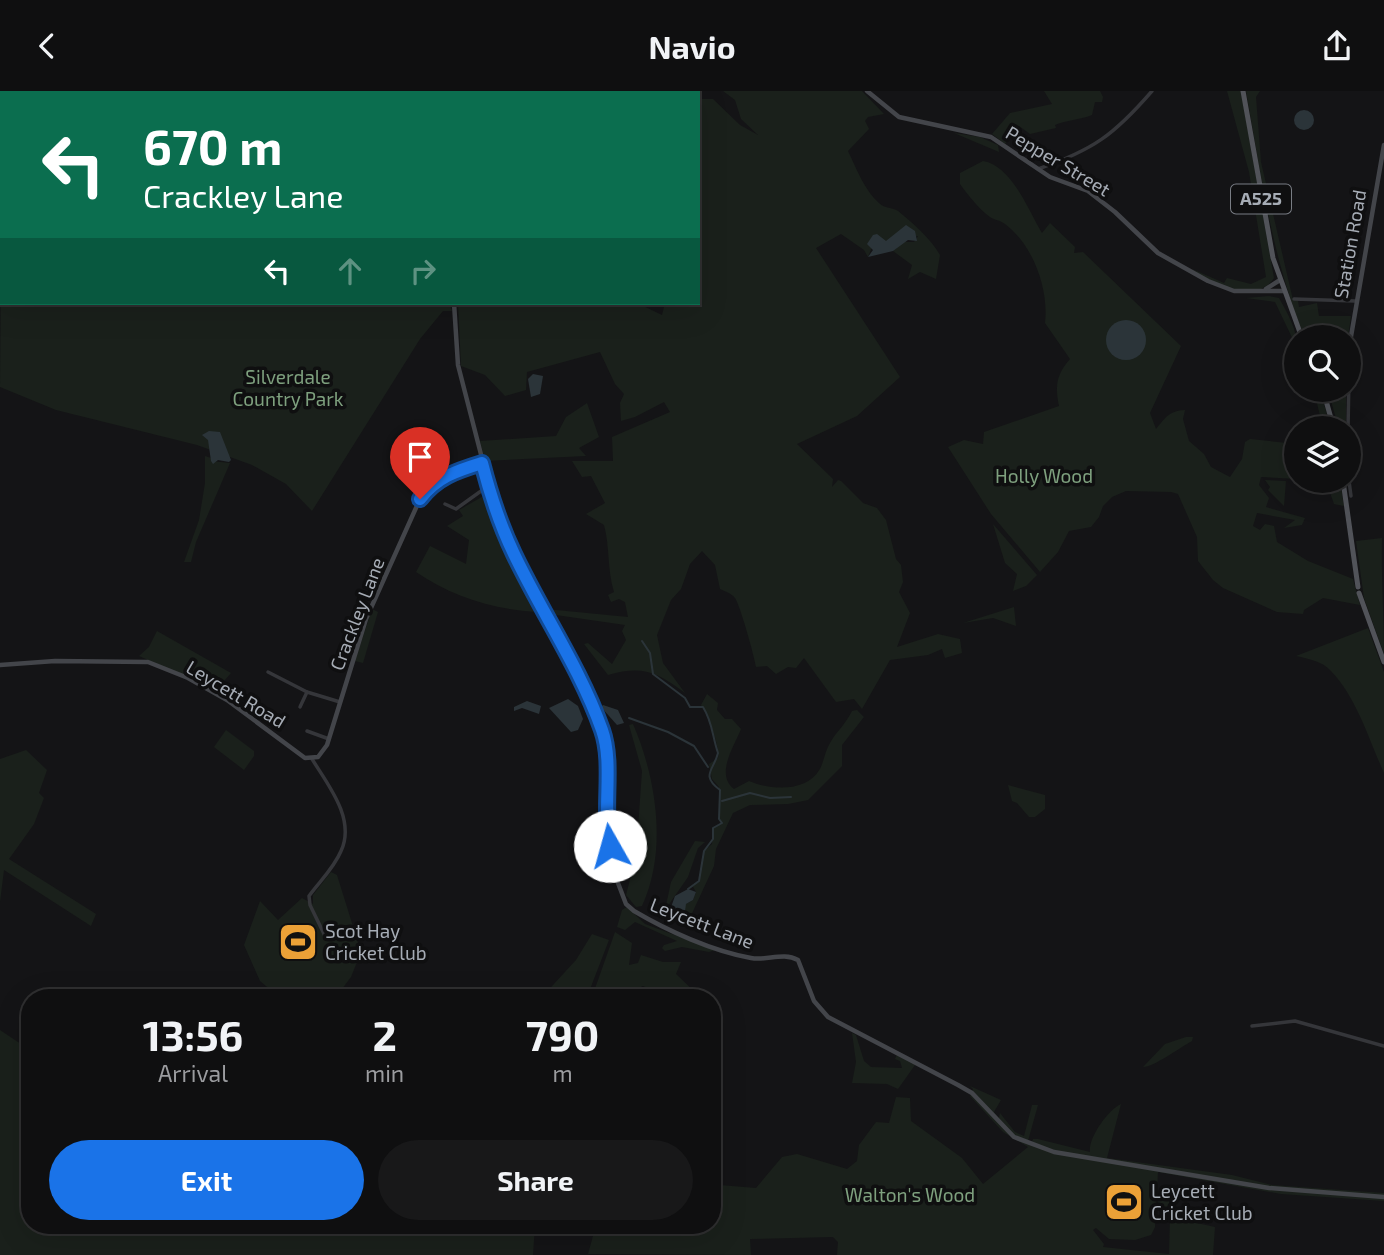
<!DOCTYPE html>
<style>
body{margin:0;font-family:"Exo 2",sans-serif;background:#181819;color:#f1f3f6;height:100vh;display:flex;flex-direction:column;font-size:26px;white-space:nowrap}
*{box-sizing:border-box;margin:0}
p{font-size:23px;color:#9b9c9f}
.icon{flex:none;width:38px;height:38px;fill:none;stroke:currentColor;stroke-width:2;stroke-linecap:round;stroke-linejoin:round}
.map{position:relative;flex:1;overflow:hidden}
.sheet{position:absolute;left:21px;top:898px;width:700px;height:245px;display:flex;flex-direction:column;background:#0f0f10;border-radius:28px;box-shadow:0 7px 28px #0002,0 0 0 2px #2f2f30}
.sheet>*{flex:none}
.banner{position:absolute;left:0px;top:0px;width:700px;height:214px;box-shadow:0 7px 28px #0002,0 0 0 2px #2f2f30;background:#0b6e4f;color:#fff;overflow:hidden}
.tools{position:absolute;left:1284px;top:234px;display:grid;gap:14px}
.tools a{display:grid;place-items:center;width:77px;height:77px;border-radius:50%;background:#0f0f10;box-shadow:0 7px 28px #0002,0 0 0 2px #2f2f30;font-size:35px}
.pin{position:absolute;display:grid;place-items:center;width:60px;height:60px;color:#fff;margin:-72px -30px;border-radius:50% 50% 50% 0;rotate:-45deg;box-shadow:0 0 7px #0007}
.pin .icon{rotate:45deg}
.me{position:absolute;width:77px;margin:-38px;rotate:353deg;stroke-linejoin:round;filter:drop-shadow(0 0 5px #0008)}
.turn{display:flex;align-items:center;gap:24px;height:147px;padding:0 28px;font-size:32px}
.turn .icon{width:91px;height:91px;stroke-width:2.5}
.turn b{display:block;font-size:49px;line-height:60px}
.lanes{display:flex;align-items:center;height:66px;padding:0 28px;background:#0003;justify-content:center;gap:35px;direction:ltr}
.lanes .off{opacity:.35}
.eta{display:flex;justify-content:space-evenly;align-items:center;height:119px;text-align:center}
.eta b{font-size:42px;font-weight:700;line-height:49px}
.cta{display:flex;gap:14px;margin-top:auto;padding:14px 28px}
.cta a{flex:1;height:80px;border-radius:42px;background:#1a73e8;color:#fff;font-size:28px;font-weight:700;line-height:80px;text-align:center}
.cta a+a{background:#181819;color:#f1f3f6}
header{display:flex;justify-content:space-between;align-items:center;height:91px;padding:0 28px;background:#0f0f10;font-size:32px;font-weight:700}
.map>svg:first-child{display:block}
.green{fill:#1a201b}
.water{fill:#2b3439}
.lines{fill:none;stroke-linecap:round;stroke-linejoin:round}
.stream{stroke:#2b3439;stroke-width:2}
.street{stroke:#35363a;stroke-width:3.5}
.secondary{stroke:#43454a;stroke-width:4.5}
.primary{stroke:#515359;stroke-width:5}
.route-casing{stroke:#114b97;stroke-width:18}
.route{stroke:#1a73e8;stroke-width:12}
.labels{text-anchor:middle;stroke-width:7;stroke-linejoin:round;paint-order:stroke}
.shield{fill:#0f0f10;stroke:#797d84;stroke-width:2}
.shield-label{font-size:18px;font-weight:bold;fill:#a6acb5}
.street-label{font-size:19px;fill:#a6acb5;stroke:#0f0f10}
.park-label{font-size:19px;fill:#7ea07e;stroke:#0f0f10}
.poi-label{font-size:19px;fill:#a6acb5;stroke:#0f0f10;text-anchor:start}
</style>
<header><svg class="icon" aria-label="back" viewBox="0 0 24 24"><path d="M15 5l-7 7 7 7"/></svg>Navio<svg class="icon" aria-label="share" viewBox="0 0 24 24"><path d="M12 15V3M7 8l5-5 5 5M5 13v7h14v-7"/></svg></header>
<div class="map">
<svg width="1384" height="1164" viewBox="0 0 1384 1164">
<rect width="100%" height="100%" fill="#141416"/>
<g class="green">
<path d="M15 0H308L15 2Z"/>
<path d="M661 0H698L702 8H713L740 34 758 44 741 28 735 9 723 0H862L884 23 868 26 865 30 869 38 848 60C856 77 865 100 879 112 885 118 892 116 898 120 913 132 931 148 940 164L936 188 920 181 908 188 912 174 893 160 903 151H914L918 145 872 156 868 166 864 159 841 143 816 157 900 286 857 325 797 353 833 388 832 396 838 389 841 390 863 412 877 417 886 429 896 468 901 474 903 491 899 501 910 522 897 556 938 543 960 548 962 562 945 567 942 558 928 564 890 569 862 618 854 608 836 611 804 567 796 577 788 576 776 583 767 575 756 576C754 564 740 514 735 507 731 502 726 501 720 498L715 474 702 460 690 473 681 498 671 509 657 544 663 572 685 602C657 581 643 574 608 584L584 553 588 552 612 573 626 549 622 540 625 534 549 523 546 518 628 526 625 511 619 508 611 511 608 504 614 501C607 478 610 456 604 434L586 423 605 412 591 385 582 386 572 370H613L612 346 670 321 664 311 635 326 621 330 620 312 624 303 615 293 600 261 527 281 526 299 505 305 485 284 461 275 458 212H637L662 224 665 212H698V88L701 63 698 60V2Z"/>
<path d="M1044 0H1100L1103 6 1102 11H1095L1092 24C1079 29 1067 29 1055 34L1056 37 1030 43 1019 35 1005 53 992 43 1010 22 1052 13Z"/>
<path d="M1227 0H1241L1274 187C1257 214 1210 193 1192 178L1224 192 1227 187 1251 193 1266 186 1249 81Z"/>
<path d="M1246 0H1260L1256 6 1261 71 1293 209 1298 210 1299 216 1317 212 1319 225H1351L1348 247H1305C1272 168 1261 84 1246 0Z"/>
<path d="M2 30V212H449L452 220H443L420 248 312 420 286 393 252 374 197 354 56 319 0 296Z"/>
<path d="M954 42 980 46 998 54 999 61Z"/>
<path d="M983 70C1012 75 1028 119 1042 142L1050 132 1075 156 1074 162 1083 161 1181 255 1150 322 1156 338C1166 326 1169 320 1185 319L1183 328 1189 350 1204 363 1211 376 1230 386 1242 368 1245 351 1250 348 1297 353V388L1261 386 1259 394 1269 407 1266 416 1305 427 1302 434 1284 437 1295 429 1257 422 1253 435 1260 439 1265 433 1274 435 1277 451 1308 470 1353 488 1360 514 1323 507 1304 519 1303 523 1277 521 1223 497 1213 489 1198 470 1197 446 1178 403 1171 401 1126 400 1112 406 1103 415 1099 426 1091 436 1069 440 1058 461 1040 481 991 423 948 356 964 349 983 353 984 341 1059 315C1055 295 1056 284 1070 268L1045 232C1049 198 1033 154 1005 133 1000 129 994 129 990 126 979 118 967 103 960 93V82Z"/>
<path d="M1269 205 1279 207C1289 225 1297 238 1297 257L1275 211 1246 207Z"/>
<path d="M1314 299H1320L1331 338H1323Z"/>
<path d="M1328 299H1346V338H1339Z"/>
<path d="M587 312 599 346 579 357 586 365 485 370 480 350 556 345 566 326Z"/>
<path d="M205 365 211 367V370L230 372 196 451 191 471H184L199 429 205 392Z"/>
<path d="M1265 389 1286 390 1284 415 1268 399 1270 396Z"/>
<path d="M1326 390H1340L1344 415 1334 413Z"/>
<path d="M487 403 504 449 541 521C498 520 452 506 416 481L430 455 466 473 469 449 447 435 463 425 459 419Z"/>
<path d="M993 433 1037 484 1026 495 1013 500 1017 483 1005 472Z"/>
<path d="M1382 447C1381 485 1384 525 1384 563L1364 507 1356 450Z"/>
<path d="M1014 516 1016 535 993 527 963 532Z"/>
<path d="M372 518 378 521 363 572 355 570Z"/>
<path d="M1368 537 1384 581V682C1369 649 1357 607 1331 580 1322 570 1309 568 1296 565Z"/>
<path d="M157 540 231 582 216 599 139 565 149 556Z"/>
<path d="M707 603 718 612 717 619 725 628H732L741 638C734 656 715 683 734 698L749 690C770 699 806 702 820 678 824 670 825 660 830 652 836 641 845 634 852 620L857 619 864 626 842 654V675L808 709 788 713 750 714 733 722 716 758 714 775 688 831 678 826 686 813 693 809 696 801 692 794 699 790 704 760 712 753 713 737 722 732 719 728V696L712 688 709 673 718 667C720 654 708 626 701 614Z"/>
<path d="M633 633C656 686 668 759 642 815L636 816 626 804 636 765 642 680 629 634Z"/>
<path d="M226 639 254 660V665L244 679 214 656Z"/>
<path d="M26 659 47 679 39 702 44 707 34 733 9 768 96 823 91 835 4 779 0 811V668Z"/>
<path d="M1008 694 1045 704V718L1035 726H1029L1017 712 1012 710Z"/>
<path d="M695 750 705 751 698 757 688 786 665 819 671 791Z"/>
<path d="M331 781 337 784 361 861 351 886 336 906H279L260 890 244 854 260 810 278 829 302 807 313 813V804Z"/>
<path d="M627 816 645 833 715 859 709 861 682 856 665 860 662 857 664 854 677 850 635 831 625 839 617 836 622 819Z"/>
<path d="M615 841 632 852 629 874 638 872 641 864 663 871H681L676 883 699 905 683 899 658 901 643 895 617 906H592Z"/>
<path d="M592 843 609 849 587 906H542L576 869Z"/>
<path d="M0 939 30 959V1134H535L533 1164H0Z"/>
<path d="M852 942 856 944 864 970 871 976 902 977 900 970 895 968 897 964 915 974 898 998 887 993 852 992 856 971Z"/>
<path d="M1186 946H1193L1192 950C1179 957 1154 976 1143 976L1165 953Z"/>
<path d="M970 995 1001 1009 994 1021 999 1027 1000 1022 1015 1041 1024 1045 1032 1014H1038L1028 1050 1032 1051 1033 1048H1038L1090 1061C1088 1047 1108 1019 1121 1013L1107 1067 1232 1084 1272 1094 1384 1102V1110L1281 1103 1158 1081 1155 1136 1151 1144 1135 1149 1109 1148 1096 1137 1093 1139 1104 1153 1103 1156 1169 1163 1170 1126 1215 1136 1213 1164H837L838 1151 833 1146 750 1148 751 1164 588 1163 596 1134H712V1101L720 1094 756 1097 782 1066 797 1063 847 1078 857 1070 859 1054 876 1031 889 1032 896 1006 910 1007 911 1030 962 1067 983 1093 1028 1056 1003 1041 970 1005 973 998Z"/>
<circle cx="1165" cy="1108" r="8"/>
</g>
<g class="water">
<circle cx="1304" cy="29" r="10"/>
<path d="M906 134 915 140 917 150 908 149 893 160 868 166 873 159 867 153 873 144 877 143 886 150Z"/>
<circle cx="1126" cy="249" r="20"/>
<path d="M533 283 543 285 540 303 531 306 528 288Z"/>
<path d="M209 340 220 341 231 369 229 371 218 369 213 373 211 370 208 349 202 344Z"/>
<path d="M568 608 578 615 583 628 578 639 571 641 549 617Z"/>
<path d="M527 610 541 615 539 623 522 617 514 620V616Z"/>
<path d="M603 614 618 619 624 632 617 634 601 616Z"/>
<path d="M688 798 696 801 693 809 686 813 685 820 672 824 670 819 675 805Z"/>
</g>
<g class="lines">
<g class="stream">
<path d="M642 550 650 562 653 583 685 607 690 616H703C713 632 712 645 718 662 714 679 700 684 720 699L719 728 722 732 713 737V748L704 760 699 790 688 798"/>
<path d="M629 627 668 641 694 655 708 676"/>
<path d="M722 710 750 702 770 707 791 706"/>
</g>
<g class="street">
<path d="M632 0V2"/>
<path d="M600 2V0"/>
<path d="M1038 78C1093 59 1114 44 1152 0"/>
<path d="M1294 208 1355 210"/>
<path d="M1348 338 1349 285"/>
<path d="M1349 390 1351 405"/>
<path d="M445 413 456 418 488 395"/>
<path d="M268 581 307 601 340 611"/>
<path d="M300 616 307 601"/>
<path d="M307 640 329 648"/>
<path d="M312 668C328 694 356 728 341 760 334 777 320 790 309 805L310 814 325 845"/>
<path d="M1252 935 1295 930 1384 955"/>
</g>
<g class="secondary">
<path d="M867 0 899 26 991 46 1050 86 1088 100 1115 121 1158 162 1208 190 1234 200H1284"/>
<path d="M455 2V0"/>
<path d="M1266 198 1280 189"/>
<path d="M454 212 458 274 494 414 513 462 585 597 602 640 607 671V741L618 792 626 813 634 820C668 840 712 860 751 867 767 870 783 861 798 869L814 910 828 926 958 994 972 1002 1014 1046 1054 1061 1269 1097 1384 1106"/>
<path d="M1349 257 1384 54"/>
<path d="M0 574 55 570 148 571 188 587 227 609 305 667 318 666 327 654 366 528 420 408 431 394 448 382 482 372"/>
</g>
<g class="primary">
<path d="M1243 0 1273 167 1302 247"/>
<path d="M1323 299 1334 338"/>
<path d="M1343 390 1358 496"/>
<path d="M1359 502 1384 571"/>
</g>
</g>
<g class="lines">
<g class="route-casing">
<path id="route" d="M420 408C437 386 456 380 482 372 490 403 500 434 514 463 542 522 580 577 602 639 614 673 602 718 610 755"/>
</g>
<use href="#route" class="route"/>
</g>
<defs>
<g id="stadium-square" transform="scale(2.0125)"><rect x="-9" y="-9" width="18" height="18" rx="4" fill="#eba137" stroke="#0f0f10"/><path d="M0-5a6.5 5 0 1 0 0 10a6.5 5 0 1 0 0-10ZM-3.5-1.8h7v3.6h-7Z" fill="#111"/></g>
</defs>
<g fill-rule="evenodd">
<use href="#stadium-square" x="298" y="851"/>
<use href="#stadium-square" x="1124" y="1111"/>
</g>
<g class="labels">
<rect class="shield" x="1231" y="93.5" width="60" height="29" rx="5"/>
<g class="shield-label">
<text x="1261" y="114">A525</text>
</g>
<g class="street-label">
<text transform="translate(1058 70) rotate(31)" y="7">Pepper Street</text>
<text transform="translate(1350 153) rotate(-80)" y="7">Station Road</text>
<text transform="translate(357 523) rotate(-69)" y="7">Crackley Lane</text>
<text transform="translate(236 603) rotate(31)" y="7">Leycett Road</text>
<text transform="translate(702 832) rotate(21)" y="7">Leycett Lane</text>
</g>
<g class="park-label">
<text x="288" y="293">Silverdale<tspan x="288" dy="22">Country Park</tspan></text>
<text x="1044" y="392">Holly Wood</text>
<text x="910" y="1111">Walton's Wood</text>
</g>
<g class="poi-label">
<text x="325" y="847">Scot Hay<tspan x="325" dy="22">Cricket Club</tspan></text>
<text x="1151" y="1107">Leycett<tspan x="1151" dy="22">Cricket Club</tspan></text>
</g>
</g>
</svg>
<div class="tools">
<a><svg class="icon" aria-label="search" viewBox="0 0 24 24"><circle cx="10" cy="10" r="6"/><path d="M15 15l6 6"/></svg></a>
<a><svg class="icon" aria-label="layers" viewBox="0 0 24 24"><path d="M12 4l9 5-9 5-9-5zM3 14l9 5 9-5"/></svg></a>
</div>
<div class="pin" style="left:420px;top:408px;background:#d93025"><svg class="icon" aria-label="arrive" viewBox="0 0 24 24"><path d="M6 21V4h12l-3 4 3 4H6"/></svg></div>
<svg class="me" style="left:610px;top:755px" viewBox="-20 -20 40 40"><circle r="19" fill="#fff"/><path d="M0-13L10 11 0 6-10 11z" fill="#1a73e8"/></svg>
<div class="banner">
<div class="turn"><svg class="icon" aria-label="left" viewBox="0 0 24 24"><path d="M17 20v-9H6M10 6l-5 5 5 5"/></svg><div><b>670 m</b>Crackley Lane</div></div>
<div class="lanes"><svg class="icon" aria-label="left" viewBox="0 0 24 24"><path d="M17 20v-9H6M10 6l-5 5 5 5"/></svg><svg class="icon off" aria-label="ahead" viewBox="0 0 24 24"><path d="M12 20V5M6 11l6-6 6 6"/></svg><svg class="icon off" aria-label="right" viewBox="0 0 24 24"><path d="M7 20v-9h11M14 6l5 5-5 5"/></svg></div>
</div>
<section class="sheet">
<div class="eta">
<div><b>13:56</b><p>Arrival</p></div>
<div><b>2</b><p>min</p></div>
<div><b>790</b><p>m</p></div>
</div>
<div class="cta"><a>Exit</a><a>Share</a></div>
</section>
</div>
